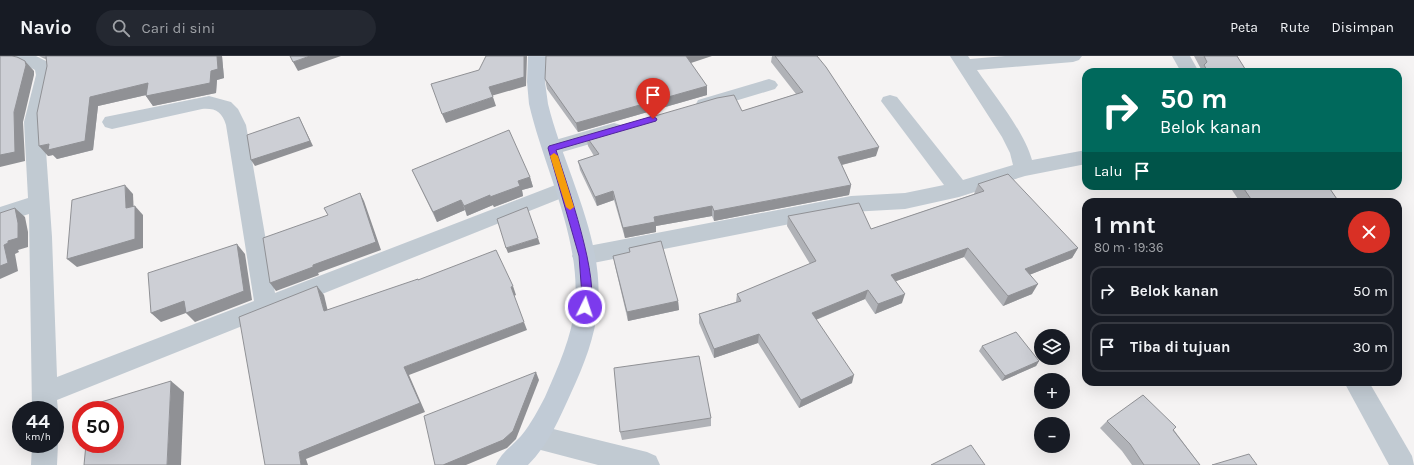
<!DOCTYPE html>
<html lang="id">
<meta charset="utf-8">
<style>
body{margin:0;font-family:Karla,sans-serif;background:#242831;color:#f1f3f6;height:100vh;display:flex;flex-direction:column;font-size:15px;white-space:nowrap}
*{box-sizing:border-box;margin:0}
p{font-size:13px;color:#9ea1a6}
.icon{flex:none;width:22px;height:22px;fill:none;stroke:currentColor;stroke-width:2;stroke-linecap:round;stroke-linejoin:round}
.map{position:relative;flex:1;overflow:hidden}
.sheet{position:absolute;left:1082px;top:142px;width:320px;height:188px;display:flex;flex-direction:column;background:#171b24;border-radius:12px;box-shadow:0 4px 16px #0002}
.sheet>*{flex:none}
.hud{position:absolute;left:1082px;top:12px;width:320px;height:122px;border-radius:12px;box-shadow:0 4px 16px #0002;background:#00695c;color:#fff;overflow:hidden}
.fabs{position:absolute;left:1034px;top:273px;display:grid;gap:8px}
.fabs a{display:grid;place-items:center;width:36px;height:36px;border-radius:50%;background:#171b24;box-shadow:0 4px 16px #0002;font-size:20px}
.speed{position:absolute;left:12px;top:345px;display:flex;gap:8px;font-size:20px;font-weight:700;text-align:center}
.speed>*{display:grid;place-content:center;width:52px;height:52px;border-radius:50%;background:#171b24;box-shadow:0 4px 16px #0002;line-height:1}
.speed small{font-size:10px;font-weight:400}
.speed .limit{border:6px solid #d22;background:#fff;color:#111}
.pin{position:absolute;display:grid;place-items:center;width:34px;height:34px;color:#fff;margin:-41px -17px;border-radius:50% 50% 50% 0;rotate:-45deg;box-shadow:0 0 4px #0007}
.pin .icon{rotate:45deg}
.me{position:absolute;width:44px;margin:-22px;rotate:4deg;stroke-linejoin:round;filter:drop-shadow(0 0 3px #0008)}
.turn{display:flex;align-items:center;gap:14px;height:84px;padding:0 12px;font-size:18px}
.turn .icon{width:52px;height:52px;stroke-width:2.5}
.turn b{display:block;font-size:28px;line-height:34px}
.then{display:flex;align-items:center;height:38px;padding:0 12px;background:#0003;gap:8px;font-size:15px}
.round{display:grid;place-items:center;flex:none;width:42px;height:42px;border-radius:21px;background:#242831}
.headline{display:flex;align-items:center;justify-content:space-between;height:68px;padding:0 12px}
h1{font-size:24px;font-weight:700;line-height:30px}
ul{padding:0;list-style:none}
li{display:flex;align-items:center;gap:12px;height:50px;margin:0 8px 6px;padding:0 4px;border:2px solid #363941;border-radius:12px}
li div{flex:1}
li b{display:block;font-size:15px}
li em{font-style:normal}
header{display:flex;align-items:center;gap:24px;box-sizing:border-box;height:56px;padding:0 20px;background:#171b24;border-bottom:1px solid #363941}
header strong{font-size:19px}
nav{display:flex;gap:22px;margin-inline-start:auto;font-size:14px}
.search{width:280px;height:36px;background:#242831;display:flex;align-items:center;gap:10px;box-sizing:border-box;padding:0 14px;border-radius:22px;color:#9ea1a6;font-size:15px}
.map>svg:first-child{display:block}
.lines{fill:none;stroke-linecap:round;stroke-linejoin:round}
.minor{fill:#c1cad2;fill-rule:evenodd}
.secondary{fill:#c1cbd6;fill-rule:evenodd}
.wall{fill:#b0b2b7}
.shaded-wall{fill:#909195}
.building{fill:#cdcfd5;stroke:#909195}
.route{fill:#7c3aed;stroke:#51269a}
.slow{fill:#f59e0b}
</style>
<header>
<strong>Navio</strong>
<div class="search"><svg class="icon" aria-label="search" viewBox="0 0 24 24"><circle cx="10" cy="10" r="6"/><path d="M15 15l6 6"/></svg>Cari di sini</div>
<nav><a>Peta</a><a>Rute</a><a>Disimpan</a></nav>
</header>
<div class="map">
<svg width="1414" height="409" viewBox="0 0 1414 409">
<rect width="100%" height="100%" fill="#f5f3f3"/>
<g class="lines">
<g class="minor">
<path d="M0 0H36L50 7 53 11 54 19 44 66 52 181 57 321 254 245 226 69C222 56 216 52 202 53L112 73 105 71 102 66 105 61 209 40 231 46 238 53 246 69 275 237 558 128 565 125 572 128 575 133 572 138 57 344 58 354 55 360V354H32L29 158 0 167V151L28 142 24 66 36 19 35 14 26 9 0 4Z"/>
<path d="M950 0H968L970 3 1005 0H1082L1079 4 1073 6 977 14C994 39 1024 75 1032 104L1086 94V108L1025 120 959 141 905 153 851 156 583 209 575 206 572 200 575 194 583 191 851 140 905 137 944 129 881 45 883 41 890 39 897 41 963 124 1013 109 1010 97 1002 81Z"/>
<path d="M1172 0H1190L1199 16H1181Z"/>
<path d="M769 23 775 25 778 29 775 33 705 54 698 52 696 48 698 44Z"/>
<path d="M614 67 621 69 624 74 621 79 552 99 545 97 542 92 545 87Z"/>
<path d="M1344 326H1369L1412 400 1414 409H1389Z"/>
<path d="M537 369 647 396 656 400 660 409H598L537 393 528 390 524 381 528 372Z"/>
<path d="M55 381 58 388 57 409H31L32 388H55Z"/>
</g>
<path class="secondary" d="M528 0H546L545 26 548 48C564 113 604 182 598 250 595 281 584 309 571 337 559 363 549 388 528 409H496C501 397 512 390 521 380 531 368 538 354 545 341 558 311 572 281 575 249 581 181 544 113 529 48L527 26Z"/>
</g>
<g class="wall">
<path d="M39 0H222L224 22 217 24 216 37 153 50 146 40V39L98 50 93 94 57 103 53 99 48 100 47 10V4Z"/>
<path d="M772 0H817L876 100 842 109 851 129 849 139 714 165 712 160 656 170V176L625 182 614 144 597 150 580 114 578 105 594 100 588 90 586 80 742 55 796 38 771 6Z"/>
<path d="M1194 0H1237L1247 16H1199L1201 13Z"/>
<path d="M691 7 707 39 578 76 547 33 545 23Z"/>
<path d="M412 114 530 121 533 131 522 134 523 140 494 151 493 149 467 160 465 154 437 166Z"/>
<path d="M978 128 1078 192 1072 202 1029 219 1032 238 1003 250 964 201 896 225 902 247 875 258 865 243 816 264 852 327 799 352 758 287 714 302 699 267V258L736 246 737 238 810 208 787 170 788 160 871 173 974 138Z"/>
<path d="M1231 130H1328L1339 146H1240L1230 131Z"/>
<path d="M629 192 678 245 679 254 628 265 615 210 613 200 630 197Z"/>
<path d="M982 290 1039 305 1036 310 1002 325 979 295Z"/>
<path d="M711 362V370L622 384 620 376Z"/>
<path d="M1107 365 1174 374 1200 409H1132L1122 395 1100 372Z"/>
</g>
<g class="shaded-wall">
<path d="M217 0H222L224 22 217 24 216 37 153 50 146 40 211 15Z"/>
<path d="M310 0H341L298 15 293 6Z"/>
<path d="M524 0H527L526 30 491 40 489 31Z"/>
<path d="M685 0H712L685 9Z"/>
<path d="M25 5 34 15V19L23 66 25 105 0 111V99L14 56Z"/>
<path d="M148 27 155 37 98 50 93 94 57 103 53 99 48 100 39 90 49 88 90 41Z"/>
<path d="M707 30V39L578 76 576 67Z"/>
<path d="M493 41 496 50 446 67 442 58Z"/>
<path d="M299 61 313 90 255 110 251 104Z"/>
<path d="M879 91 876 100 837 110 838 101Z"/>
<path d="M530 121 533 131 522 134 523 140 494 151 493 149 467 160 464 150 518 125Z"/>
<path d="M125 129 133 138 134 161 126 152Z"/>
<path d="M851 129 849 139 714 165V155Z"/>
<path d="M613 135 614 144 597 150 595 141Z"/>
<path d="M360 137 364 145 381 194 318 217 319 219 276 235 270 227 313 209Z"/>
<path d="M461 144 465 154 437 166 433 156Z"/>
<path d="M135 150 143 159V192L77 211 67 203Z"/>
<path d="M712 150V160L656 170V176L625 182 623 172 654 161Z"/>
<path d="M15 152 25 161 28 176V191L18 194 19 196 15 198 18 215 0 223V210L4 189 8 185Z"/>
<path d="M538 182 540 188 508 197 506 192Z"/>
<path d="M237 188 245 198 252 244 195 266 186 257 161 266 151 257Z"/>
<path d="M968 192 964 201 888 228 891 219Z"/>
<path d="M1078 192 1072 202 1019 223 1025 213Z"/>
<path d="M1038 228 1032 238 1003 250 1008 240Z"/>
<path d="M317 230 324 239 330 264 324 255Z"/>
<path d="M513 230 516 239 514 240 511 231Z"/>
<path d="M868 234 865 243 810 266 812 257Z"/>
<path d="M905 238 902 247 875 258 878 248Z"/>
<path d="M678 245 679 254 628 265 627 256Z"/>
<path d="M524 266 527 274 409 319 425 356 306 403 308 409H301L299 396 404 311Z"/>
<path d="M759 278 758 287 714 302V293Z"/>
<path d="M1039 305 1036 310 1002 325 1005 320Z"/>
<path d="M536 316 539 324 516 383 507 392 466 409H443Z"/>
<path d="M854 319 852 327 799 352 801 344Z"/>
<path d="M171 325 184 336 181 409H167Z"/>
</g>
<g class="building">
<path d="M0 0H12L17 1 25 5 26 9 14 56 15 96 0 99Z"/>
<path d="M46 0H217L218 13 211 15 210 27 146 40 148 27 90 41 85 85 48 94 49 88 39 90 37 57 47 10Z"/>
<path d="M290 0H310L293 6Z"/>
<path d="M486 0H524V21L489 31 493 41 442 58 431 28 479 14Z"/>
<path d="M546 0H686L707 30 576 67 545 23Z"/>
<path d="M775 0H817L826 11 879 91 838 101 851 129 714 155 712 150 654 161 655 166 623 172 613 135 595 141 578 105 599 98 586 80 717 42 734 39 742 55 803 36Z"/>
<path d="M1204 0H1237L1247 16H1208L1204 9 1207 6Z"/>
<path d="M299 61 310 85 251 104 247 79Z"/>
<path d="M509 74 530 121 518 125 520 130 490 141V139L464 150 461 144 433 156 412 114Z"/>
<path d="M1008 118 1078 192 1025 213 1038 228 1008 240 968 192 891 219 905 238 878 248 868 234 812 257 854 319 801 344 759 278 714 293 699 258 741 245 737 238 816 205 788 160 859 147 871 173 984 135 978 128Z"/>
<path d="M125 129 126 152 135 150V183L67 203 72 144Z"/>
<path d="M1242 130H1328L1339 146H1253Z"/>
<path d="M360 137 376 186 313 209V211L270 227 263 182 328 159 324 152Z"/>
<path d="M527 151 538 182 506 192 497 163Z"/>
<path d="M15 152 18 167V182L8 185V187L4 189 8 207 0 210V157Z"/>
<path d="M661 185 678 245 627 256 613 200 630 196 629 192Z"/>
<path d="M237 188 244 235 186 257 184 245 151 257 148 217Z"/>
<path d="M496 194 513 230 511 231 524 266 404 311 420 347 299 396 301 409H265L239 261 317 230 324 255 418 223V224Z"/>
<path d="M1016 276 1039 305 1005 320 982 290Z"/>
<path d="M699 300 711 362 620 376 614 312Z"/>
<path d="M536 316 513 375 503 384 443 409H435L424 360Z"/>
<path d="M171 325 167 409H84L86 388H115V354H90L91 349Z"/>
<path d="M1143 339 1176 371 1173 374 1200 409H1144L1130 388 1107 365Z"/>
<path d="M971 389 985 409H931Z"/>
<path d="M1249 398 1257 409H1212Z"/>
</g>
<path class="route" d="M653 60 657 63 656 65 556 94C566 126 602 227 589 254H582L580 251 582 240 579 200 548 92 549 90Z"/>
<path class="slow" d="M554 97 558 100 574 151 570 154 566 151 550 100Z"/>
</svg>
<div class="fabs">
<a><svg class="icon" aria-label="layers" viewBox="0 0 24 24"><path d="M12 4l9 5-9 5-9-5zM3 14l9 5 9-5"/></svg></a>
<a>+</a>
<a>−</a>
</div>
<div class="speed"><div>44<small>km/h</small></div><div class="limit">50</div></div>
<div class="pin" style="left:653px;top:63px;background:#d93025"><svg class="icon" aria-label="arrive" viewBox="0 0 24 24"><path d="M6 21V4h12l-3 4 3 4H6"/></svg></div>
<svg class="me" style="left:585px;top:251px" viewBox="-20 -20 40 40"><circle r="17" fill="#7c3aed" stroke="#fff" stroke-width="3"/><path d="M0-11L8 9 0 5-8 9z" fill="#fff"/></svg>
<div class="hud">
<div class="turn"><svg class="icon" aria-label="right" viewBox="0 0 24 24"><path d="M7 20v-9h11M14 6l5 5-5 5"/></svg><div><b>50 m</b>Belok kanan</div></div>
<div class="then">Lalu<svg class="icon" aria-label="arrive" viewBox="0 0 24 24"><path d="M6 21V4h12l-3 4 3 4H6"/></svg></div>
</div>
<section class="sheet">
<div class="headline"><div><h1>1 mnt</h1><p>80 m · 19:36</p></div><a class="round" style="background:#d93025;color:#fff"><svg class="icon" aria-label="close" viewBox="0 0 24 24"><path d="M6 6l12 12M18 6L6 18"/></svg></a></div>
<ul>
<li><svg class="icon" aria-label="right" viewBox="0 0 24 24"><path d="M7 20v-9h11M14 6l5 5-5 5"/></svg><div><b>Belok kanan</b></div><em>50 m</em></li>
<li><svg class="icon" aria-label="arrive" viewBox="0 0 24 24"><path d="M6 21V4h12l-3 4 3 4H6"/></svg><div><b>Tiba di tujuan</b></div><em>30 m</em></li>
</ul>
</section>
</div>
